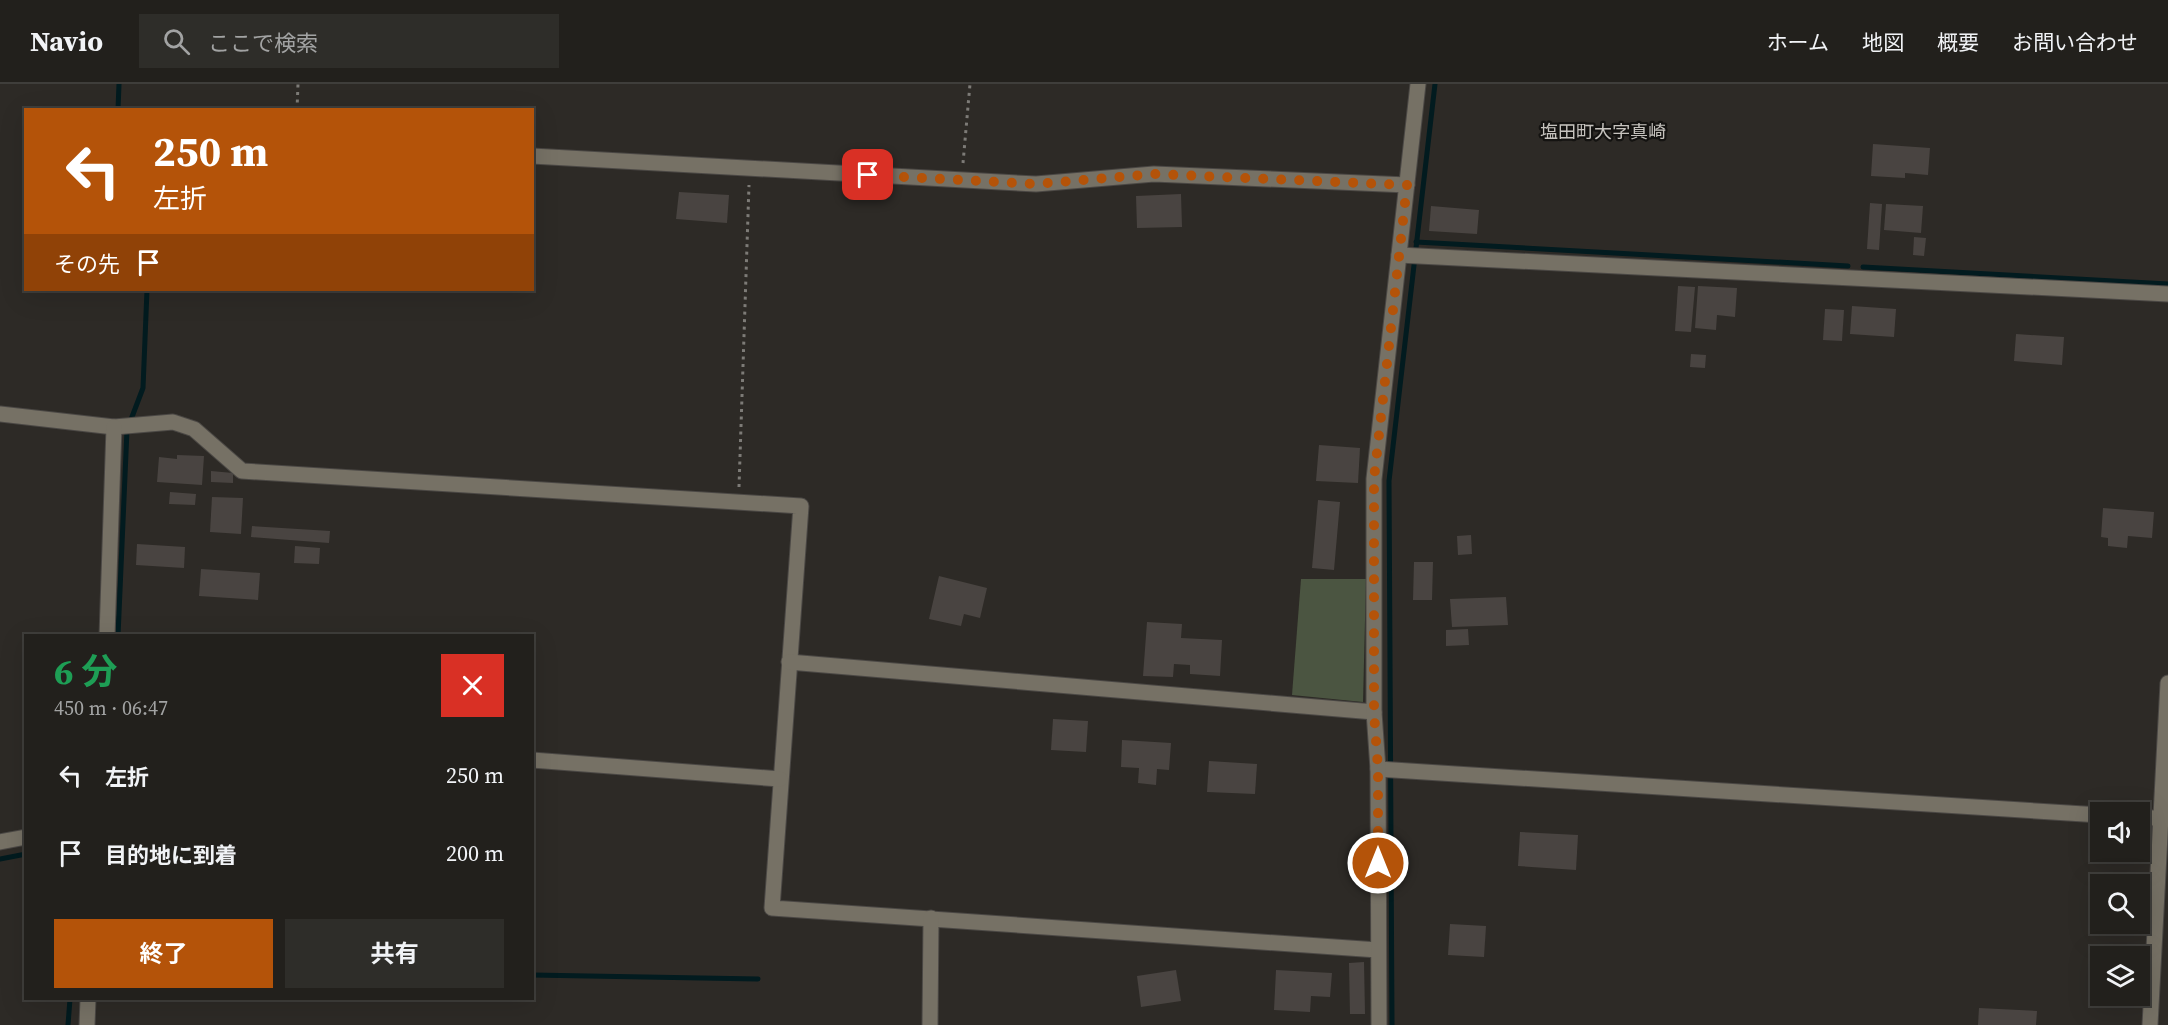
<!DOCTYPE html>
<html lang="ja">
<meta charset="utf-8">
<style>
body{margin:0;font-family:"Source Serif 4","Noto Sans JP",serif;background:#2e2d29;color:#f1f3f6;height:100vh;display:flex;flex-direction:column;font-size:22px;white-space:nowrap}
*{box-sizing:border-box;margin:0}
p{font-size:20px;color:#a2a3a3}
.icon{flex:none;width:33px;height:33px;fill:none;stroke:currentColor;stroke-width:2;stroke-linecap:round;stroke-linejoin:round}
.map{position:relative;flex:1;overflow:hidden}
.side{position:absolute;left:24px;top:550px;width:510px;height:366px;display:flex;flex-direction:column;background:#22201c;border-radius:0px;box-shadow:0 6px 24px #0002,0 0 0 2px #3f3e3b}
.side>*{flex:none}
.guide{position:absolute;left:24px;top:24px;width:510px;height:183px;border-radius:0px;box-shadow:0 6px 24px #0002,0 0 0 2px #3f3e3b;background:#b45309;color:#fff;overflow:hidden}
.controls{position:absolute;left:2090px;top:718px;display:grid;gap:12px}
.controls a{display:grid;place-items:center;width:60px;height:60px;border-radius:0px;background:#22201c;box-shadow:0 6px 24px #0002,0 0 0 2px #3f3e3b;font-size:30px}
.pin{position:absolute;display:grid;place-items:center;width:51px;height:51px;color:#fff;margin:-26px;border-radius:12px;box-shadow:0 3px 9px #0006}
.me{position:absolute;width:66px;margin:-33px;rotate:0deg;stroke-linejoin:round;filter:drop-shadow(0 0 4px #0008)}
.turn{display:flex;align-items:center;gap:21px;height:126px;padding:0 30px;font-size:27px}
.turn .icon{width:78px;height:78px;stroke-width:2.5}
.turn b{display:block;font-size:42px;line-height:51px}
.then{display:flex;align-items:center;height:57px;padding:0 30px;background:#0003;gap:12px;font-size:22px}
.round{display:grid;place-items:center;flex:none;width:63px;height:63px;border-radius:0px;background:#2e2d29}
.headline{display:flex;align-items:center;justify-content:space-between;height:102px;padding:0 30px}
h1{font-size:36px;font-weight:700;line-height:45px;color:#1e9e55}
.primary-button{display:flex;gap:12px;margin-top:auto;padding:12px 30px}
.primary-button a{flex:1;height:69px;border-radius:0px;background:#b45309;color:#fff;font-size:24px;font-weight:700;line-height:69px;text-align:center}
.primary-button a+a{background:#2e2d29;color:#f1f3f6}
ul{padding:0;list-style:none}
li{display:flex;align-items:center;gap:18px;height:78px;padding:0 30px}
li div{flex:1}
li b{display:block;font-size:22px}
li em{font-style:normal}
header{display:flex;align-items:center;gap:36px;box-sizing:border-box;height:84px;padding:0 30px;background:#22201c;border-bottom:2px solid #3f3e3b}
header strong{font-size:28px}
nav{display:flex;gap:33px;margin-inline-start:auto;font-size:21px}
.search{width:420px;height:54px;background:#2e2d29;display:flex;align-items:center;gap:15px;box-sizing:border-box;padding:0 21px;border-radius:0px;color:#a2a3a3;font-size:22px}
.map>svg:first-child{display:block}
.green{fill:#4b5541}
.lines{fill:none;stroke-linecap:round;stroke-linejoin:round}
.stream{stroke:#021b1f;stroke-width:5}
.building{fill:#494441}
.minor-casing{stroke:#4b4845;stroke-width:17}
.path{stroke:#7d7b77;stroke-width:3;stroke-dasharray:3 4.5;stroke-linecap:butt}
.minor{stroke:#767165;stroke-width:15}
.route{stroke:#b45309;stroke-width:10;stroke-dasharray:0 18}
.labels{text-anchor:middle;stroke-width:4.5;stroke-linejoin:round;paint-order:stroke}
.quarter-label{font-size:18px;fill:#c6c3be;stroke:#141311}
</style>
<header>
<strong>Navio</strong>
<div class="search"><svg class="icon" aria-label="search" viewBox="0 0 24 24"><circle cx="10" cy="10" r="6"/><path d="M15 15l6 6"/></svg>ここで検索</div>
<nav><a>ホーム</a><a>地図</a><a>概要</a><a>お問い合わせ</a></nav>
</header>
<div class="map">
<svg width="2168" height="941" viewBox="0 0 2168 941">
<rect width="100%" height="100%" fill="#2d2a26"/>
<path class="green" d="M1301 495H1366L1363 618 1292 611Z"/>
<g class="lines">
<g class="stream">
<path d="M118 26 119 0"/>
<path d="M1416 158 1848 182"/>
<path d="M1863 183 2168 200"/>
<path d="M118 552 127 346 143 304 147 206"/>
<path d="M0 775 26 770"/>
<path d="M532 891 758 895"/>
<path d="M68 941 70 915"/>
<path d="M1392 941 1389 397 1435 0"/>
</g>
</g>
<g class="building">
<path d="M1873 60 1930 64 1928 91 1905 89V94L1871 92Z"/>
<path d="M679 108 729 111 727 139 676 135Z"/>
<path d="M1181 110 1182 143 1137 144 1136 112Z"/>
<path d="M1870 119 1882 120 1879 166 1867 165Z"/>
<path d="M1886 120 1923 122 1921 149 1884 146Z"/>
<path d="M1431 122 1479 126 1477 150 1429 147Z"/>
<path d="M1914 153 1926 154 1924 172 1913 171Z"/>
<path d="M1678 202 1695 203 1691 248 1675 247Z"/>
<path d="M1698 202 1737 204 1735 233 1717 231 1716 246 1695 244Z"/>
<path d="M1852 222 1896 225 1894 253 1850 250Z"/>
<path d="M1825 225 1844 226 1842 257 1823 256Z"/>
<path d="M2016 250 2064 253 2062 281 2014 277Z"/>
<path d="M1691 270 1706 271 1705 284 1690 283Z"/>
<path d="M1319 361 1360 364 1358 399 1316 397Z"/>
<path d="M177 371 204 372 202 401 157 398 159 373 177 375Z"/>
<path d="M211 387 233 389V399L211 398Z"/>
<path d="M170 408 196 410 195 421 169 420Z"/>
<path d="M212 413 243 414 241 450 210 448Z"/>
<path d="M1318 416 1340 418 1334 486 1312 484Z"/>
<path d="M2103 424 2154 428 2152 454 2128 452 2127 464 2108 462V454L2101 453Z"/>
<path d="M252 442 330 447 329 459 251 453Z"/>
<path d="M1471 451 1472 470 1458 471 1457 452Z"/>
<path d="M137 460 185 463 184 484 136 481Z"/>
<path d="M295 462 320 464 319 480 294 479Z"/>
<path d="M1414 478H1433L1432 516H1413Z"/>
<path d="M201 485 260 489 258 516 199 512Z"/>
<path d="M939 492 987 504 980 534 964 530 961 542 929 535Z"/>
<path d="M1506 513 1508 541 1452 543 1450 515Z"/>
<path d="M1147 538 1182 540 1181 554 1222 556 1220 592 1190 590V581L1174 580 1173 593 1143 592Z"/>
<path d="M1468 545 1469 561 1446 562V546Z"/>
<path d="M1053 635 1088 637 1086 668 1051 666Z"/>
<path d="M1122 656 1171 659 1169 686 1157 685 1156 701 1138 699 1139 684 1121 683Z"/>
<path d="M1209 677 1257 680 1255 710 1207 708Z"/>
<path d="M1520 748 1578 751 1576 786 1518 782Z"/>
<path d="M1450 840 1486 842 1484 873 1448 871Z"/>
<path d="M1364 878 1365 930H1350L1349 879Z"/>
<path d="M1176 886 1181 917 1141 923 1137 892Z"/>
<path d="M1276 886 1332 889 1330 913 1311 912 1310 928 1274 926Z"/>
<path d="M1979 924 2037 927 2036 941H1978Z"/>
</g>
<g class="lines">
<g class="minor-casing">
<g id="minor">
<path d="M532 72 1036 100 1154 90 1407 101"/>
<path d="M1399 171 2168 210"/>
<path d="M0 330 114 343 173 338 194 345 242 387 801 422 772 824 1378 866"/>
<path d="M107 552 114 343"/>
<path d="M789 578 1374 628"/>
<path d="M532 676 780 695"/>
<path d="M1378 685 2100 731"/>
<path d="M2139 733 2168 735"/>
<path d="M0 758 26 753"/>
<path d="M87 941 88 915"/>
<path d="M930 941 931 834"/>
<path d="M1379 941 1378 685 1374 628V395L1418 0"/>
<path d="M2150 941 2168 599"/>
</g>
</g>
<g class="path">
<path d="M297 26 298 0"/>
<path d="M963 79 970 0"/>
<path d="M739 403 749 101"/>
</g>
<use href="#minor" class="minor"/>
</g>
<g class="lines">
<path class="route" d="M868 91 1035 100 1154 90 1407 101 1374 395V628L1378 685V779"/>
</g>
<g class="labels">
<g class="quarter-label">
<text x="1603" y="54">塩田町大字真崎</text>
</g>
</g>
</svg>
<div class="controls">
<a><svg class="icon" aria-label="sound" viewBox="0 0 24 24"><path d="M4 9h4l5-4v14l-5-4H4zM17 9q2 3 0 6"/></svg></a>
<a><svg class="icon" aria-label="search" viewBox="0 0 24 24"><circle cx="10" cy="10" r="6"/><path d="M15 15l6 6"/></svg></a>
<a><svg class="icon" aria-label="layers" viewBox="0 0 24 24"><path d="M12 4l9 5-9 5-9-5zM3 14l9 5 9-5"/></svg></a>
</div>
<div class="pin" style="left:868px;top:91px;background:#d93025"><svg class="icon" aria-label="arrive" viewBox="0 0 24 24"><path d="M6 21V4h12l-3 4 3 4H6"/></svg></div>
<svg class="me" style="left:1378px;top:779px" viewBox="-20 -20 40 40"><circle r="17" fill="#b45309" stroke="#fff" stroke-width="3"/><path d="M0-11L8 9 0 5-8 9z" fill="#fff"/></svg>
<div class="guide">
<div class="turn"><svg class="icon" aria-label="left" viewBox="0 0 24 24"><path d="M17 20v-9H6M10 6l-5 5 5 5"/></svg><div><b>250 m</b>左折</div></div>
<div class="then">その先<svg class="icon" aria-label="arrive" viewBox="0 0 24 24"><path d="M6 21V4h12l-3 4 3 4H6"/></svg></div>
</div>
<section class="side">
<div class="headline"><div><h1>6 分</h1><p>450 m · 06:47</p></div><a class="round" style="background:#d93025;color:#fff"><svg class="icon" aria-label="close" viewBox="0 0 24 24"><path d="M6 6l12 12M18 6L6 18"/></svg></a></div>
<ul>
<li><svg class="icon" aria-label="left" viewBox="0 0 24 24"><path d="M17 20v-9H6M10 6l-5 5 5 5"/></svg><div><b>左折</b></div><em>250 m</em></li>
<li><svg class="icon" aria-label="arrive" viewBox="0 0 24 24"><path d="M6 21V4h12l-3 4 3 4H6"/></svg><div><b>目的地に到着</b></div><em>200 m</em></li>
</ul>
<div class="primary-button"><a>終了</a><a>共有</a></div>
</section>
</div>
